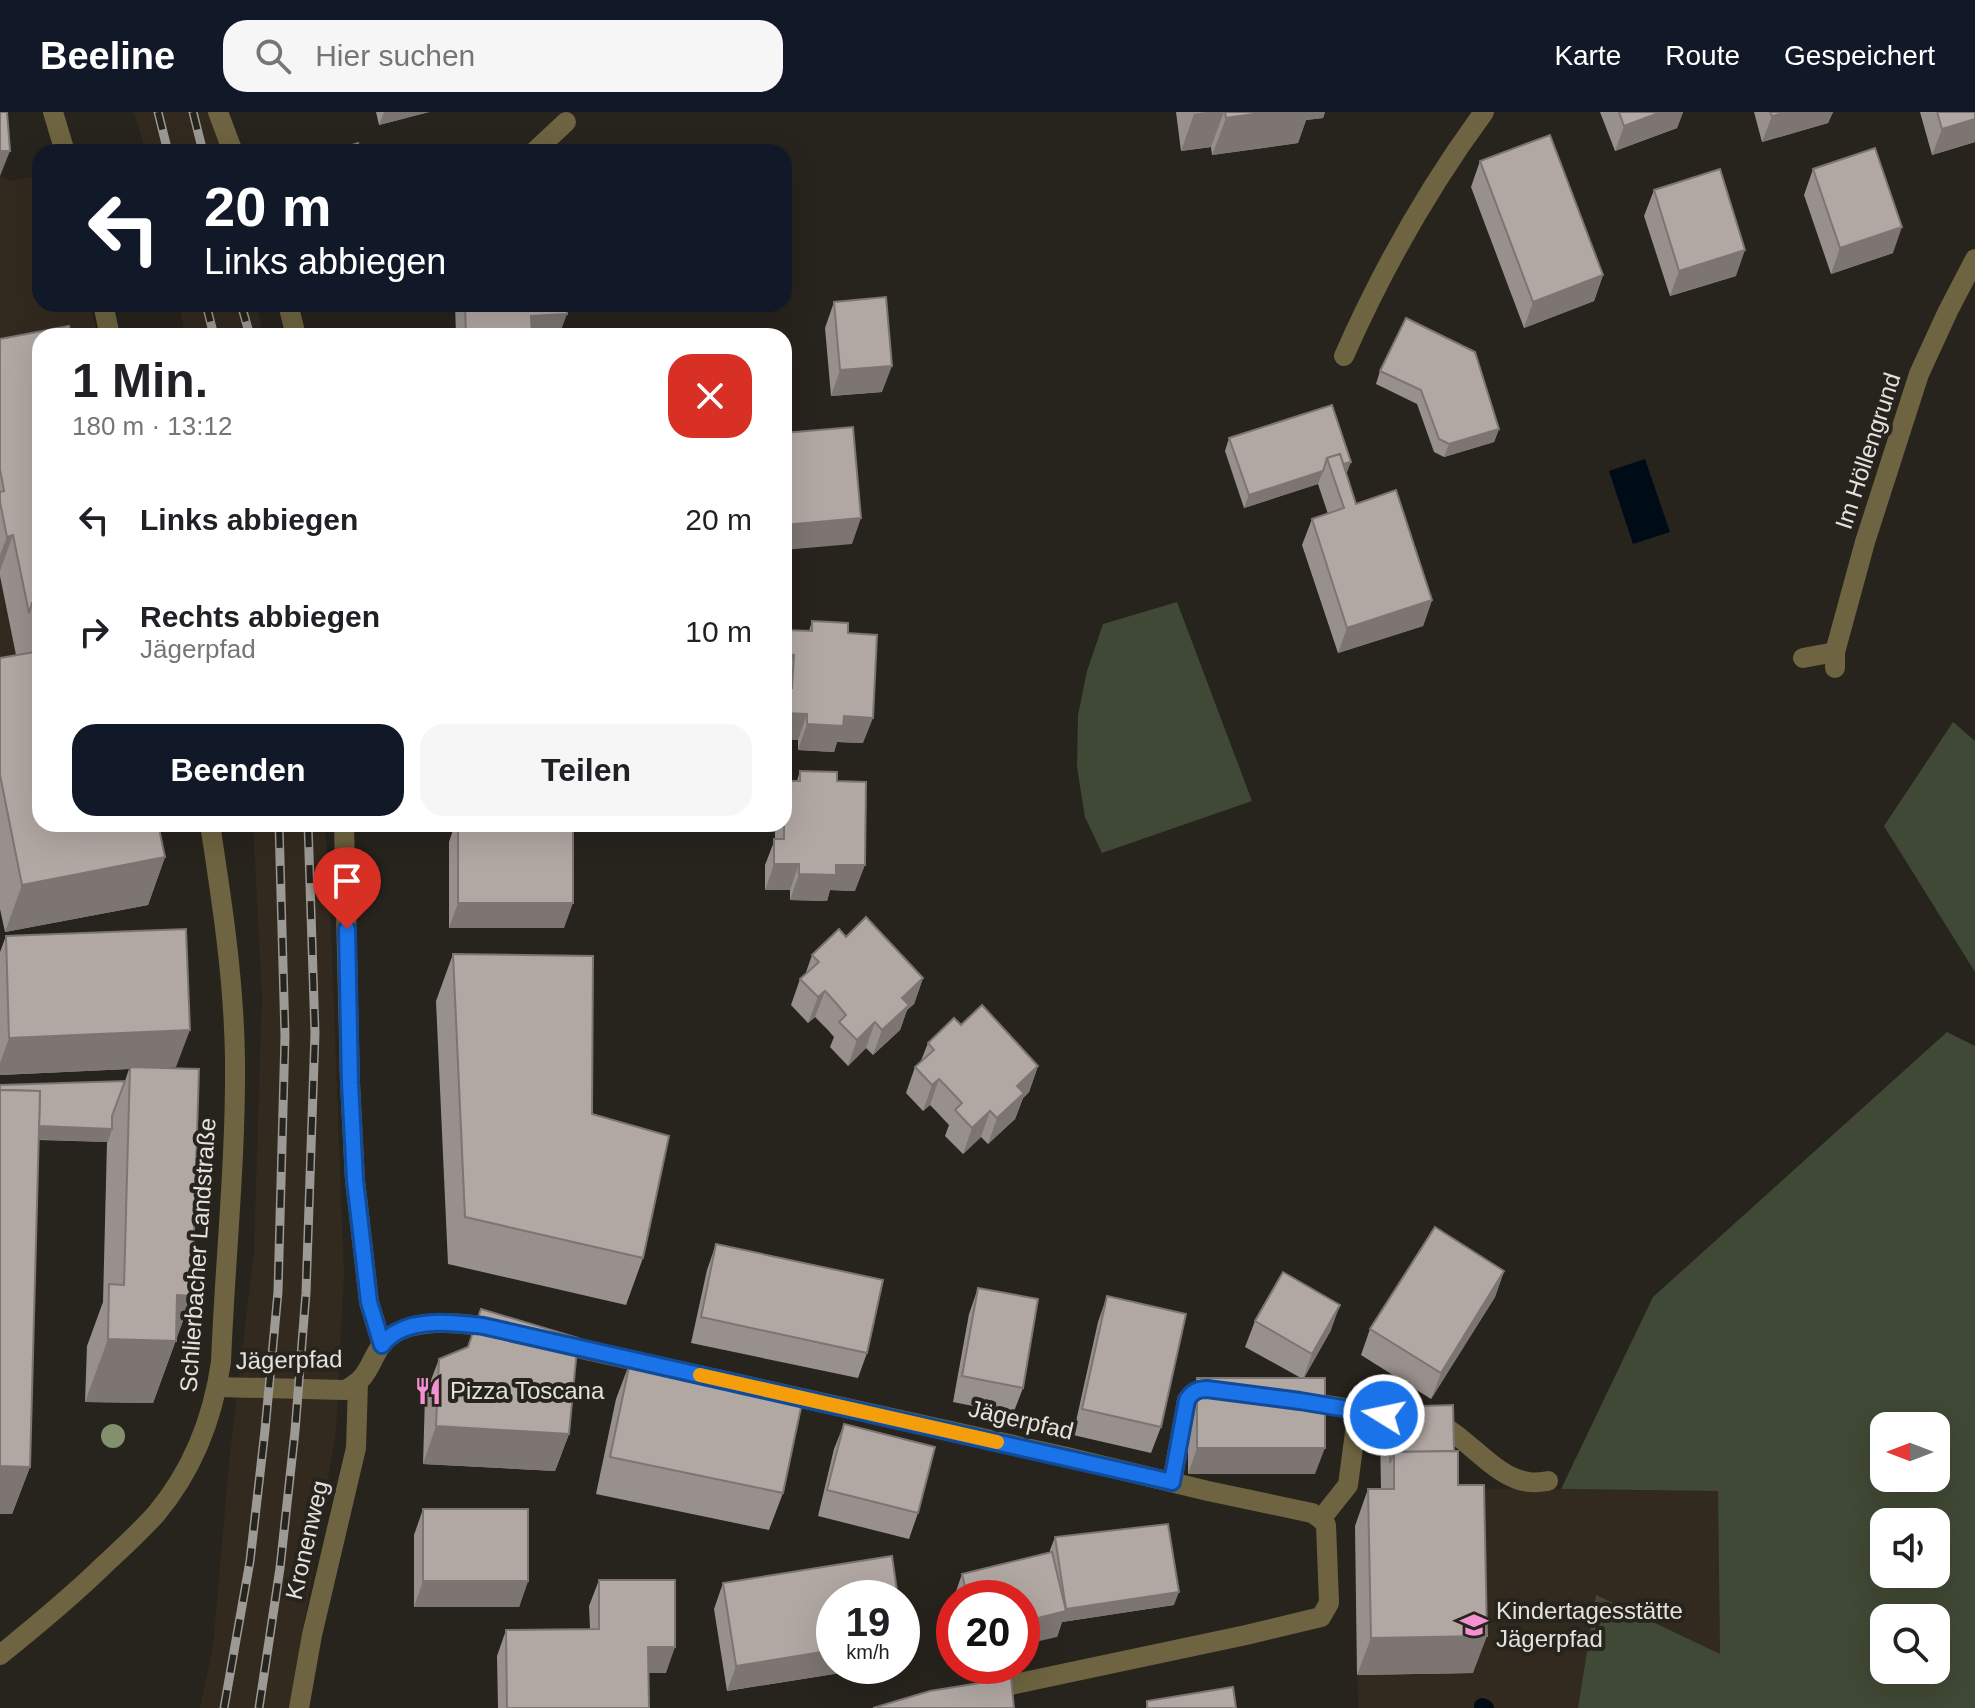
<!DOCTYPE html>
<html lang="de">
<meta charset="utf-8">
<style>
body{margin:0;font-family:Arial,sans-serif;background:#f6f6f6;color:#202124;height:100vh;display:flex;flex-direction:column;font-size:30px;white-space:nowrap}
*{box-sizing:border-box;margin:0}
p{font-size:26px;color:#757577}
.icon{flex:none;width:44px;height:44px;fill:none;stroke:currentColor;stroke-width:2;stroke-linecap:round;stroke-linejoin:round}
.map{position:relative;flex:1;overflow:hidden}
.details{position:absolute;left:32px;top:216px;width:760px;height:504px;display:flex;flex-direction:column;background:#fff;border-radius:24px;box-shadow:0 8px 32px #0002}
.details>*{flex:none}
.guide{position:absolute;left:32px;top:32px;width:760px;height:168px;border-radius:24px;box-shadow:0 8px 32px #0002;background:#111827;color:#fff;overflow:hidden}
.needle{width:52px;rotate:270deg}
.fabs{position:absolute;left:1870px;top:1300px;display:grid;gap:16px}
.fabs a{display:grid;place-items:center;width:80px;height:80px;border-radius:16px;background:#fff;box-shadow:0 8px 32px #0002;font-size:40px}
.speed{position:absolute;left:816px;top:1468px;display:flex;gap:16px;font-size:40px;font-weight:700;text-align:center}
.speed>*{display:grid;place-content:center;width:104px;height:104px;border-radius:50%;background:#fff;box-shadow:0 8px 32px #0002;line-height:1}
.speed small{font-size:20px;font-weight:400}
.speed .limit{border:12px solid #d22;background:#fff;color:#111}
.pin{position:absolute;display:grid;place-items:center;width:68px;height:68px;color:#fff;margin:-82px -34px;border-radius:50% 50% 50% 0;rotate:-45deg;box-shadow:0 0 8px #0007}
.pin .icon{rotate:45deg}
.me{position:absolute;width:88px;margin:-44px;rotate:280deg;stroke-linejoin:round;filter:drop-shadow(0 0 6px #0008)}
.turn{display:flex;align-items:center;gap:28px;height:168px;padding:0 40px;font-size:36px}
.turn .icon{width:104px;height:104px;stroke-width:2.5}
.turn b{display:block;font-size:56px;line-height:68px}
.round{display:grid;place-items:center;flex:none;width:84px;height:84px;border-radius:24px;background:#f6f6f6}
.overview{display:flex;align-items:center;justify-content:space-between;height:136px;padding:0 40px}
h1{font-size:48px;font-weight:700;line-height:60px}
.cta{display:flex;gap:16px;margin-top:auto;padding:16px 40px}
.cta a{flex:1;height:92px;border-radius:24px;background:#111827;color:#fff;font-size:32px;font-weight:700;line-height:92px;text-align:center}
.cta a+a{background:#f6f6f6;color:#202124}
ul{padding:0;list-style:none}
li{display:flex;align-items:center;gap:24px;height:112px;padding:0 40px}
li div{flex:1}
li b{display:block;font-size:30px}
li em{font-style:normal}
header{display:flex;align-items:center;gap:48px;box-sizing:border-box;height:112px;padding:0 40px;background:#111827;color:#fff}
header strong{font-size:38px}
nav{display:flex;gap:44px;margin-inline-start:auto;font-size:28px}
.search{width:560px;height:72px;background:#f6f6f6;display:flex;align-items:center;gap:20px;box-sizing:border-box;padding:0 28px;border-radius:24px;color:#757577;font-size:30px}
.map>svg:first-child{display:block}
.built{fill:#332a1f}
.green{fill:#404935;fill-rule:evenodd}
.water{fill:#000c15}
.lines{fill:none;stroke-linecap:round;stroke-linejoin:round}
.stream{stroke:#000c15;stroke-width:16}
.lane{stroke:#6e6441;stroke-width:20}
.street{stroke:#6e6441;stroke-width:20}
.rail-casing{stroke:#9d9a95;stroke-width:9}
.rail{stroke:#27231d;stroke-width:6;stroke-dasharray:18;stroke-linecap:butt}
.tree{fill:#83906c}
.wall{fill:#98908c}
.shaded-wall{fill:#7c7572}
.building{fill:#b1a7a3;stroke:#7c7572;stroke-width:2}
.route-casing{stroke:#114b97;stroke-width:20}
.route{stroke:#1a73e8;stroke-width:14}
.slow{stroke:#f59e0b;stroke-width:14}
.labels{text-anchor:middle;stroke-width:8;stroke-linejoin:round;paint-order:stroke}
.street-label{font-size:24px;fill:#e5e2dd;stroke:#27231d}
.poi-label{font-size:24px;fill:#e5e2dd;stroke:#27231d;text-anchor:start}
</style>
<header>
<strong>Beeline</strong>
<div class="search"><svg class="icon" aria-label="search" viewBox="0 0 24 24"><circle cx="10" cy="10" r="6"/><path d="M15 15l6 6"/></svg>Hier suchen</div>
<nav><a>Karte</a><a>Route</a><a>Gespeichert</a></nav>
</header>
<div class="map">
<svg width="1975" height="1596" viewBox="0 0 1975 1596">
<rect width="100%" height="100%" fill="#27231d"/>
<g class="built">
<path d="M134 0H210L222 40H146Z"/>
<path d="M40 63V192H90L98 224H40L24 586 0 590V64L11 69Z"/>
<path d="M179 192H257L263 224H185Z"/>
<path d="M253 712H325L330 789 344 1162 336 1320 290 1596H200L213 1534 229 1351 254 1139 262 885Z"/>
<path d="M1444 1376 1718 1379 1720 1543 1596 1484 1578 1596H1358L1355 1414Z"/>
</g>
<g class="green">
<path d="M1177 490 1252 689 1102 741 1085 705 1077 655 1078 603 1087 559 1103 512Z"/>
<path d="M1953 610 1975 629V860L1884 714Z"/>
<path d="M1947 920 1975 934V1596H1578L1596 1483 1720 1542 1718 1379 1561 1377 1653 1185ZM1884 1314H1936V1366H1884ZM1884 1410H1936V1462H1884ZM1884 1506H1936V1558H1884Z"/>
</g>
<path class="water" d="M1645 347 1670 420 1633 432 1609 359Z"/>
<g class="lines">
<path class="stream" d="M1482 1594 1486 1596"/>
<g class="lane">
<path d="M1344 244C1382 158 1428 76 1484 0"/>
<path d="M1803 546 1835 540"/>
<path d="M1835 556V540L1865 430 1919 262 1948 199 1975 147"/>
<path d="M1298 1288 1436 1311C1468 1324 1494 1366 1529 1370 1535 1371 1542 1370 1548 1369"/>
<path d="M1172 1370 1187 1288C1195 1276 1205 1276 1218 1278"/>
<path d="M1321 1407 1348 1373 1358 1298"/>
</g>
<g class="street">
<path d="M53 0 65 40"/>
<path d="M218 0 233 40"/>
<path d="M534 40 566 10"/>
<path d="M103 192 110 224"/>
<path d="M288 192 296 224"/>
<path d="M344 712 350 971 355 1068 369 1190 382 1233"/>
<path d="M550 1230 1067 1345 1208 1379 1312 1401 1321 1407 1326 1413 1329 1491 1321 1505 1246 1523 987 1578"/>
<path d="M217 1275 345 1278C368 1267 368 1254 380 1235 402 1202 466 1210 499 1218"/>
<path d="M0 1543C36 1514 70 1486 103 1454 121 1437 139 1421 156 1402 192 1359 213 1306 221 1250 225 1149 236 1048 235 947 234 868 222 790 210 712"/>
<path d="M299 1596 312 1523 356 1336 358 1271"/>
</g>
<g class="rail-casing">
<g id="rail">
<path d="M158 0 168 40"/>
<path d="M193 0 203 40"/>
<path d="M206 192 214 224"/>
<path d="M241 192 250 224"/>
<path d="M224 1596 250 1449 265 1318 278 1180 285 924 279 712"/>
<path d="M259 1596 280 1456 295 1319 306 1181 315 921 308 712"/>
</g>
</g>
<use href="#rail" class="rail"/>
</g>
<circle class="tree" cx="113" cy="1324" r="12"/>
<g class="wall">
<path d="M376 0H429L379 13Z"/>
<path d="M1176 0H1325L1323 6 1306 8 1298 31 1212 43 1211 35 1181 39Z"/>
<path d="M1600 0H1683L1677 16 1615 39Z"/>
<path d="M1754 0H1833L1828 11 1762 30Z"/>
<path d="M1920 0H1975V30L1932 43Z"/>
<path d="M1480 49 1603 163 1594 189 1524 216 1471 75Z"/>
<path d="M1813 57 1893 141 1831 162 1804 83Z"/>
<path d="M1654 78 1736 164 1670 184 1644 104Z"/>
<path d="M834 190 882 280 831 284 825 216Z"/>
<path d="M455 192H567L559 224H456Z"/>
<path d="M1406 206 1499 317 1494 330 1444 345 1434 340 1417 292 1376 272 1380 259Z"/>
<path d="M40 224V712L165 745 148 793 5 820 0 797V546L16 543 0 464V227Z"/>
<path d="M1332 293 1346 361 1356 392 1432 488 1423 514 1338 541 1302 433 1312 407 1328 402 1318 372 1244 396 1225 339 1229 326Z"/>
<path d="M812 509 848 521 863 631 837 630 834 640 798 638V628L784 627V524L786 518 809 519Z"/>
<path d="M800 659 837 669 855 779 830 778 827 789 790 788V778H765V753L775 727V720H766V712H784Z"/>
<path d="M455 712H573L564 816H449V730Z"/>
<path d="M6 824 176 955 167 956 192 1184 153 1291 85 1290 87 1234 103 1190 107 1030 39 1028 30 1355 12 1402H0V973L125 969 129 957 0 963V840Z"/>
<path d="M846 825 923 866 914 892 907 898 900 918 873 943 866 936 848 954 830 935 834 925 827 917 815 905 808 911 791 893 800 867 805 863 812 843Z"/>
<path d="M453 842 592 1002 643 1146 626 1193 448 1152 436 889Z"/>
<path d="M961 913 1038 954 1029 980 1023 986 1015 1007 988 1032 981 1025 963 1042 945 1024 949 1013 934 997 930 993 923 999 906 981 915 955 920 951 928 931Z"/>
<path d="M716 1132 867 1241 858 1266 691 1231 707 1158Z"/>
<path d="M1504 1159 1495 1185 1431 1287 1361 1243 1370 1217Z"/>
<path d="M978 1176 1023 1276 1013 1302 953 1290 969 1202Z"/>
<path d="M1107 1184 1161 1315 1151 1341 1073 1323 1098 1210Z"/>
<path d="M1255 1209 1331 1218 1304 1266 1315 1362H1188V1292L1197 1266H1301L1245 1235Z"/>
<path d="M439 1247 569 1322 555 1359 423 1352 425 1284Z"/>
<path d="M630 1250 783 1381 769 1418 596 1382 616 1287Z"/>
<path d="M1389 1295 1454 1339 1458 1373 1473 1561 1357 1563 1355 1414 1368 1377H1381L1380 1320Z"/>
<path d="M844 1312 918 1401 909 1427 818 1404 834 1337Z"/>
<path d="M423 1397 528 1469 519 1495H414V1423Z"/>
<path d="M1055 1425 1174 1493 1062 1510 1057 1525 1022 1486H954V1492L953 1488 962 1462 1050 1441V1438Z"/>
<path d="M599 1468 666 1561H649V1596H498L497 1544 506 1518 590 1517 589 1494Z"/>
<path d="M723 1471 834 1554H884L727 1579 714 1497Z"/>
</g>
<g class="shaded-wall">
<path d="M384 0H429L379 13Z"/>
<path d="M1206 0H1224L1211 35 1181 39 1194 2Z"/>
<path d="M1267 0H1325L1323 6 1306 8 1298 31 1212 43 1226 6Z"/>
<path d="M1661 0H1683L1677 16 1615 39 1624 14Z"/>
<path d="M1787 0H1833L1828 11 1762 30 1772 4Z"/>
<path d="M1975 7V30L1932 43 1942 17Z"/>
<path d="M0 39H10L0 64Z"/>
<path d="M1902 115 1893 141 1831 162 1840 136Z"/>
<path d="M1745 138 1736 164 1670 184 1679 159Z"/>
<path d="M1603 163 1594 189 1524 216 1533 190Z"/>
<path d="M567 202 559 224H524L531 204Z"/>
<path d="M892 254 882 280 831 284 840 258Z"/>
<path d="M1499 317 1494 330 1444 345 1449 332Z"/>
<path d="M1351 350 1346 363 1331 356Z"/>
<path d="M1323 359 1318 372 1244 396 1249 383Z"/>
<path d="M861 406 852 432 784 438V413Z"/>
<path d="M13 423 0 459V443L7 425Z"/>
<path d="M1432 488 1423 514 1338 541 1347 516Z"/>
<path d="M785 542 794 543 785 569 784 546Z"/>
<path d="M784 601 807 602 798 628 784 627Z"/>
<path d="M844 604 873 606 863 631 837 630 834 640 798 638 807 612Z"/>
<path d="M768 712H778L775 720H766Z"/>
<path d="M165 745 148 793 5 820 22 773Z"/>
<path d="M774 752H799L790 778H765Z"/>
<path d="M836 753H865L855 779 830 778 827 789 790 788 799 762Z"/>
<path d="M458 791H573L564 816H449Z"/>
<path d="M923 866 914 892 907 898 900 918 873 943 882 918 902 886Z"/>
<path d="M825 879 815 905 808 911 818 885Z"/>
<path d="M875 910 866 936 848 954 857 928Z"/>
<path d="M190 918 176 955 130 957V955L129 957 0 963V951L9 926Z"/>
<path d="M1038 954 1029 980 1023 986 1015 1007 988 1032 997 1006 1017 974Z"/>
<path d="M939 967 930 993 923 999 932 973Z"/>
<path d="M990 999 981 1025 963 1042 972 1016Z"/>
<path d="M0 1013 112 1017 108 1030 0 1026Z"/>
<path d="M1504 1159 1495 1185 1431 1287 1441 1261Z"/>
<path d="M177 1183 192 1184 153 1291 85 1290 108 1227Z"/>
<path d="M1340 1193 1331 1218 1303 1267 1312 1242Z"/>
<path d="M436 1314 569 1322 555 1359 423 1352Z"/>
<path d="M1197 1336H1325L1315 1362H1188Z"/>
<path d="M0 1354 30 1355 12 1402H0Z"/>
<path d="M423 1469H528L519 1495H414Z"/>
<path d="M1179 1480 1174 1493 1062 1510 1057 1525 1022 1533V1510L1066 1497Z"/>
<path d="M1487 1524 1473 1561 1357 1563 1371 1526Z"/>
<path d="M648 1535H675L666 1561H639Z"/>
<path d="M834 1538V1554H884L727 1579 736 1554Z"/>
</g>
<g class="building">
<path d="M0 0H7L10 39H0Z"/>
<path d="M1225 0H1267L1226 6Z"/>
<path d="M1619 0H1661L1624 14Z"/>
<path d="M1770 0H1787L1772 4Z"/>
<path d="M1937 0H1975V7L1942 17Z"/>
<path d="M1550 23 1603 163 1533 190 1480 49Z"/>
<path d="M358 31 361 40H331Z"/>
<path d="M1875 36 1902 115 1840 136 1813 57Z"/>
<path d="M1720 57 1745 138 1679 159 1654 78Z"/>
<path d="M886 185 892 254 840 258 834 190Z"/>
<path d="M465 192H567V202L531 204 532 224H466Z"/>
<path d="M1406 206 1475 240 1499 317 1449 332 1439 327 1421 278 1380 259Z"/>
<path d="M69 214 71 224H40V490L32 491 29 501 13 423 7 425 0 390V380L4 379 0 357V227Z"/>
<path d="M1332 293 1351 350 1343 352 1340 342 1327 346 1323 359 1249 383 1229 326Z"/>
<path d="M853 315 861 406 784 413V321Z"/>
<path d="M1340 342 1356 392 1396 378 1432 488 1347 516 1312 407 1344 396 1327 346Z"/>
<path d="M40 490V534L32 491Z"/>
<path d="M812 509 848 511V521L877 523 873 606 844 604 843 614 807 612V602L784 601V576H792L794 543 785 542 786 518 812 519Z"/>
<path d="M40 539V712H158L165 745 22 773 0 663V546Z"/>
<path d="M800 659 837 660V669L866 670 865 753H836V763L799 762V752H774V727H784V669H800Z"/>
<rect x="458" y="712" width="115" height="79"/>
<path d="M866 805 923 866 902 886 909 893 882 918 875 910 857 928 839 910 846 903 836 891 825 879 818 885 800 867 819 850 812 843 839 817 846 825Z"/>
<path d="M186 817 190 918 9 926 6 824Z"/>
<path d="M453 842 593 844 592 1002 669 1024 643 1146 465 1105Z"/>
<path d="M982 893 1038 954 1017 974 1024 981 997 1006 990 999 972 1016 955 998 962 991 943 971 939 967 932 973 915 955 934 938 928 931 954 906 961 913Z"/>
<path d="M130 955 199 957 192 1184 177 1183 176 1229 108 1227 109 1172 124 1173Z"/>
<path d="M125 969 112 1004V1017L39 1014 40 979 0 978V973Z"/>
<path d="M0 978 40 979 30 1355 0 1354Z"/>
<path d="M1435 1115 1504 1159 1441 1261 1370 1217Z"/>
<path d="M716 1132 883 1168 867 1241 701 1205Z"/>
<path d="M1283 1160 1340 1193 1312 1242 1255 1209Z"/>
<path d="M978 1176 1038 1187 1023 1276 962 1264Z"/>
<path d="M1107 1184 1186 1202 1161 1315 1082 1297Z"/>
<path d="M481 1197 578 1226 569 1322 436 1314 439 1247 468 1235Z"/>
<path d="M630 1250 803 1286 783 1381 610 1345Z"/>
<rect x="1197" y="1266" width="128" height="70"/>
<path d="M1453 1293 1454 1339 1394 1340 1390 1351 1389 1295Z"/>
<path d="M844 1312 935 1335 918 1401 827 1378Z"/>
<path d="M1458 1339V1373H1484L1487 1524 1371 1526 1368 1377H1394V1340Z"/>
<rect x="423" y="1397" width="105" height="72"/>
<path d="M1168 1412 1179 1480 1066 1497 1055 1425Z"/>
<path d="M1052 1440 1066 1499 1022 1510V1486H968L962 1462Z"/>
<path d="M892 1444 898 1486H834V1538L736 1554 723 1471Z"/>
<path d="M599 1468H675V1535H648L649 1596H507L506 1518 599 1517Z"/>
<path d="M902 1508 905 1526 902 1527Z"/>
<path d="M1011 1566 1014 1596H873L930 1579Z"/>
<path d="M1233 1575 1236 1596H1147V1589Z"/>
</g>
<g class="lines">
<g class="route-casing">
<path id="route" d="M347 817 350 971 355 1068 369 1190 382 1233C386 1228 391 1223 397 1220 422 1206 456 1211 483 1214L1172 1370 1187 1288C1192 1280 1197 1277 1207 1277L1300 1289 1384 1303"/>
</g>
<use href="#route" class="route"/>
<path class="slow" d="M700 1263 997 1330"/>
</g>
<defs>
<g id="restaurant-bare" transform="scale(2.16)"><path d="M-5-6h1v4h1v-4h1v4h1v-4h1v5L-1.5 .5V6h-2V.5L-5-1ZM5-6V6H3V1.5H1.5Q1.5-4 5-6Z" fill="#f491d3" stroke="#27231d" stroke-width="2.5" paint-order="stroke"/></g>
<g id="school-bare" transform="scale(2.16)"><path d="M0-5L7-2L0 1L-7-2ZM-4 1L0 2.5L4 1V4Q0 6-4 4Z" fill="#f491d3" stroke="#27231d" stroke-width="2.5" paint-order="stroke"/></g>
</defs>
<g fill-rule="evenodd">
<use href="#restaurant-bare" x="428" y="1279"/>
<use href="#school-bare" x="1474" y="1513"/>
</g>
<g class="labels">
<g class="street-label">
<text transform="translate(1868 339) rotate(-72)" y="8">Im Höllengrund</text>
<text transform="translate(198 1143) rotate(-86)" y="8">Schlierbacher Landstraße</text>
<text transform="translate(289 1248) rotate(-1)" y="8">Jägerpfad</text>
<text transform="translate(1021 1308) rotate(13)" y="8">Jägerpfad</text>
<text transform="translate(307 1428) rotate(-77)" y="8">Kronenweg</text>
</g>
<g class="poi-label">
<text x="450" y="1287">Pizza Toscana</text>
<text x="1496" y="1507">Kindertagesstätte<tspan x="1496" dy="28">Jägerpfad</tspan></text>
</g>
</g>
</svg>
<div class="fabs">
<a><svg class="needle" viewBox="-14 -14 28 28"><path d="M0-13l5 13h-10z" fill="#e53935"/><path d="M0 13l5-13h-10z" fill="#757577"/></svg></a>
<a><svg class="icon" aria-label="sound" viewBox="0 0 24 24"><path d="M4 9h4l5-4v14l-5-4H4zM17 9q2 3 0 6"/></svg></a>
<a><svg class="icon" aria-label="search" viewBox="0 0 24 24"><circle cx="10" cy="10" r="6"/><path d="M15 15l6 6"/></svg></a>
</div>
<div class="speed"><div>19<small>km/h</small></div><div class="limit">20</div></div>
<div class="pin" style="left:347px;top:817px;background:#d93025"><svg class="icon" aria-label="arrive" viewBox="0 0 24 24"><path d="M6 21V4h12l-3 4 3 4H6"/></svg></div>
<svg class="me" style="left:1384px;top:1303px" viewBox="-20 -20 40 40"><circle r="17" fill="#1a73e8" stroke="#fff" stroke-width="3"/><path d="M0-11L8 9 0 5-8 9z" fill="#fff"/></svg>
<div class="guide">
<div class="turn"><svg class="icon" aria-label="left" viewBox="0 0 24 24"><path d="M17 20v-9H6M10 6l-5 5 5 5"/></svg><div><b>20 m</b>Links abbiegen</div></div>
</div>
<section class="details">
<div class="overview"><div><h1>1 Min.</h1><p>180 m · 13:12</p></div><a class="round" style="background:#d93025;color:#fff"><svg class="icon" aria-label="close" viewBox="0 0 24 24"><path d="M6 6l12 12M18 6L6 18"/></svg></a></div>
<ul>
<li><svg class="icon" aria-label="left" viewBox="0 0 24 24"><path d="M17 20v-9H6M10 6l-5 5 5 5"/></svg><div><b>Links abbiegen</b></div><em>20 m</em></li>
<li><svg class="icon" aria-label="right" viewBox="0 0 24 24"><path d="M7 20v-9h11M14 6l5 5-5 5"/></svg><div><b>Rechts abbiegen</b><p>Jägerpfad</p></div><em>10 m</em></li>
</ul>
<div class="cta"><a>Beenden</a><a>Teilen</a></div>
</section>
</div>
